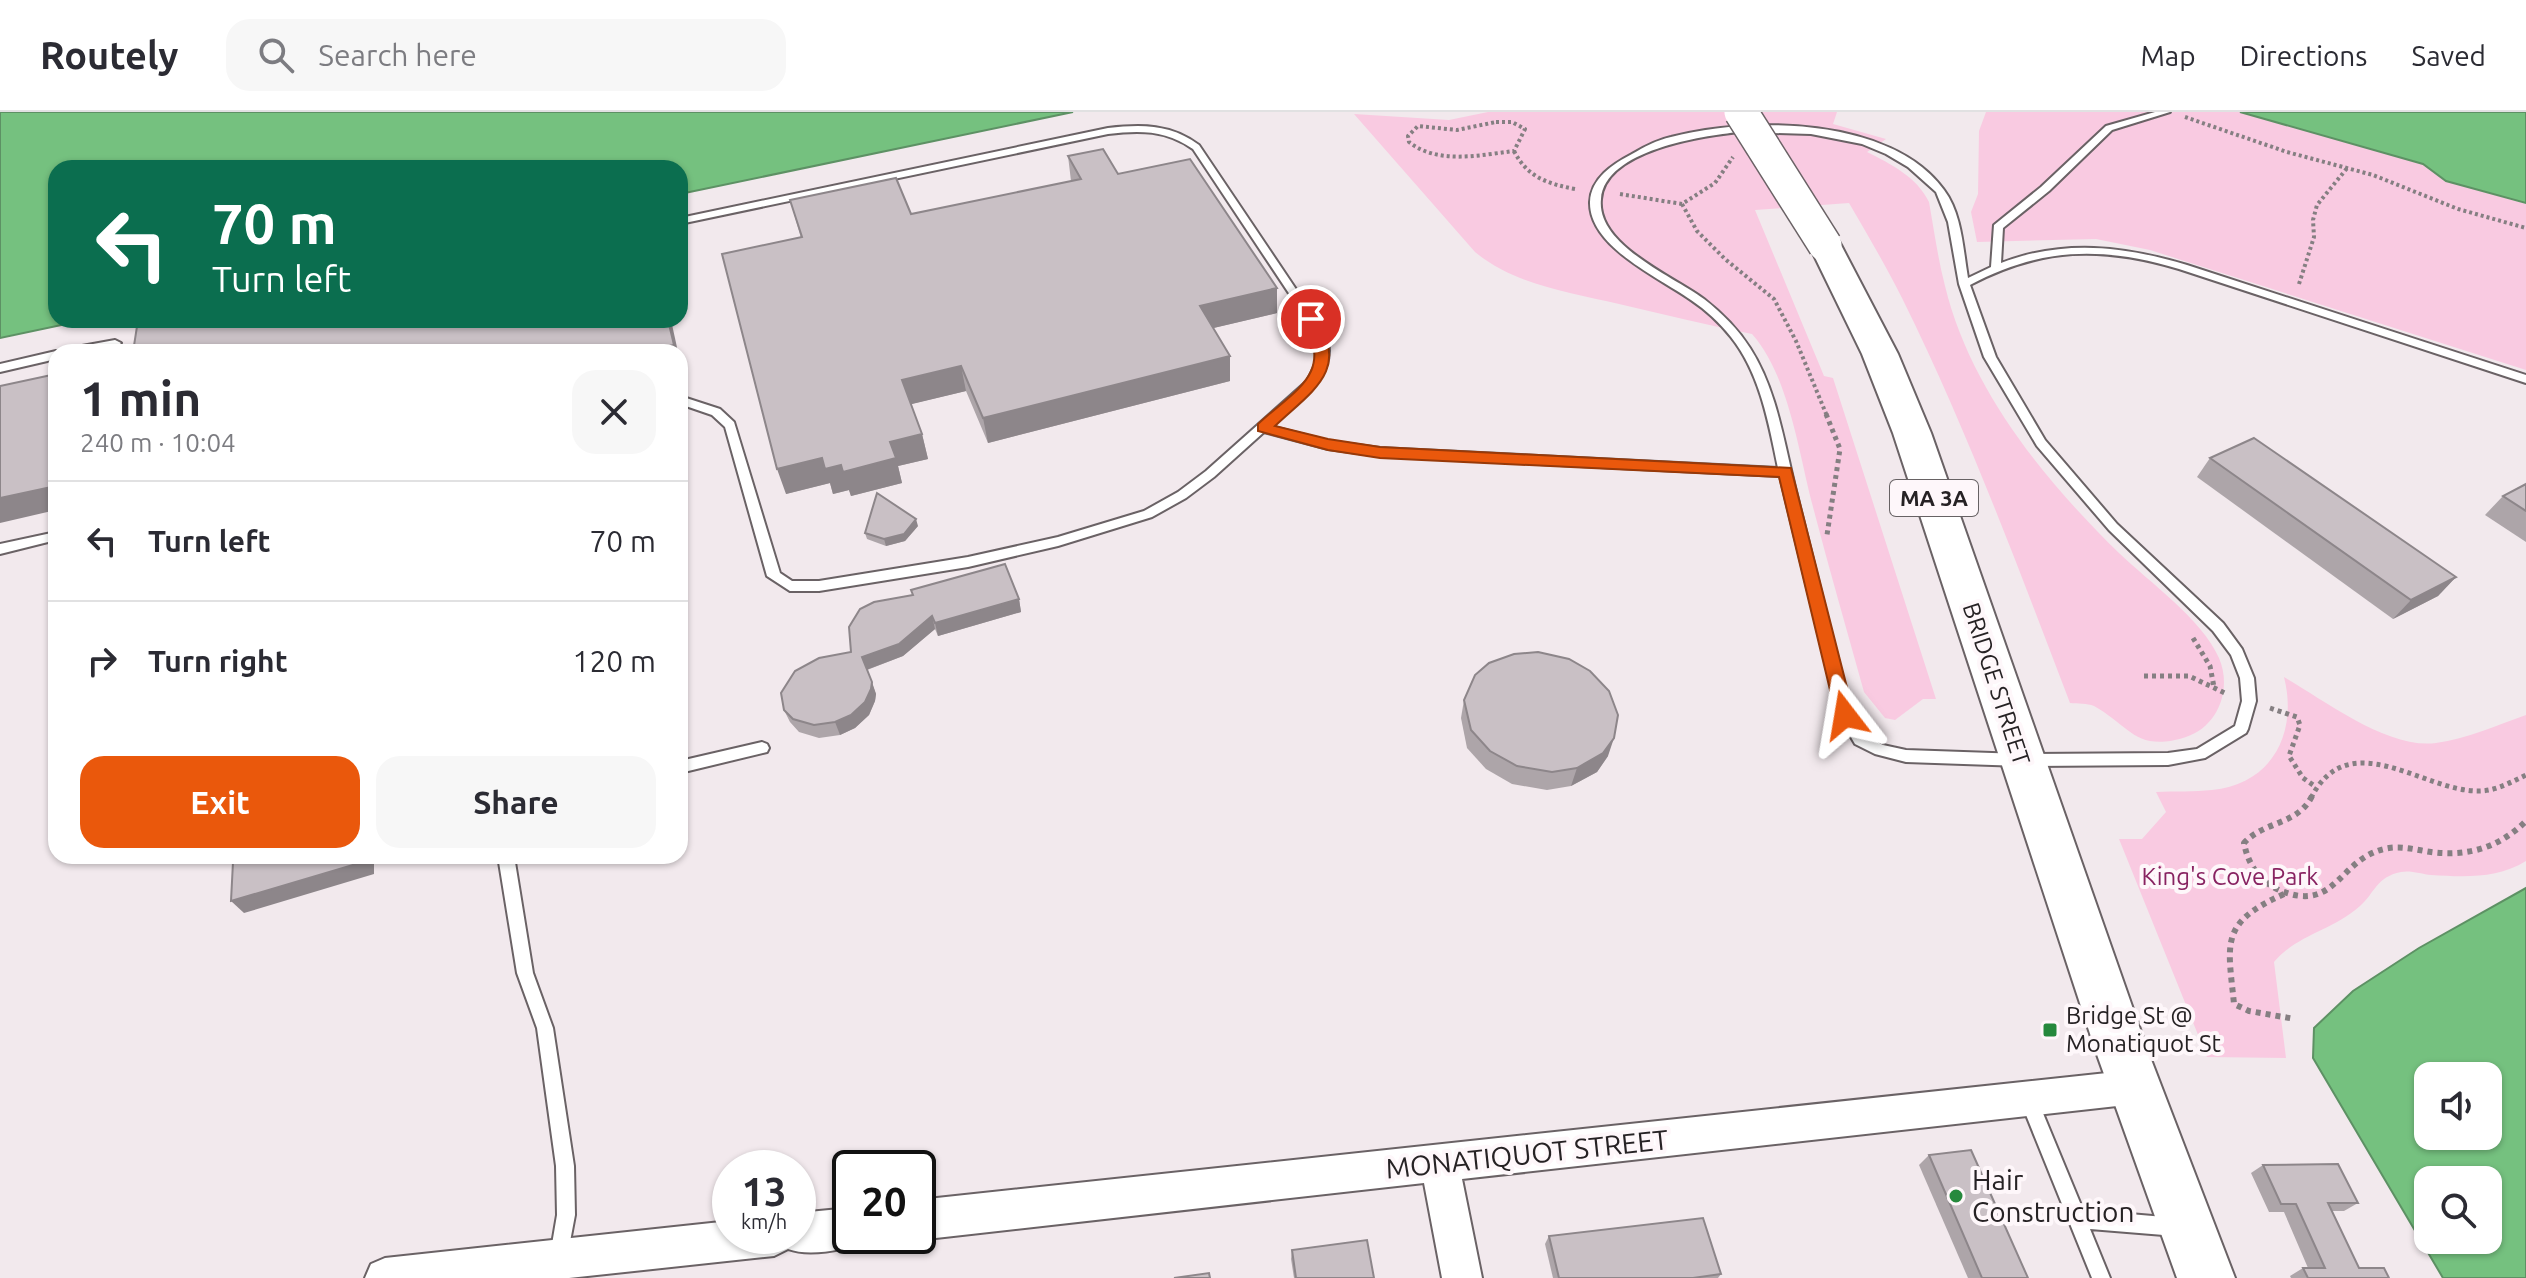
<!DOCTYPE html>
<meta charset="utf-8">
<style>
body{margin:0;font-family:Ubuntu,sans-serif;background:#f7f7f7;color:#2b2b33;height:100vh;display:flex;flex-direction:column;font-size:30px;white-space:nowrap}
*{box-sizing:border-box;margin:0}
p{font-size:26px;color:#7c7c81}
.icon{flex:none;width:44px;height:44px;fill:none;stroke:currentColor;stroke-width:2;stroke-linecap:round;stroke-linejoin:round}
.map{position:relative;flex:1;overflow:hidden}
.panel{position:absolute;left:48px;top:232px;width:640px;height:520px;display:flex;flex-direction:column;background:#fff;border-radius:24px;box-shadow:0 2px 6px #0004}
.panel>*{flex:none}
.banner{position:absolute;left:48px;top:48px;width:640px;height:168px;border-radius:24px;box-shadow:0 2px 6px #0004;background:#0b6e4f;color:#fff;overflow:hidden}
.fabs{position:absolute;left:2414px;top:950px;display:grid;gap:16px}
.fabs a{display:grid;place-items:center;width:88px;height:88px;border-radius:16px;background:#fff;box-shadow:0 2px 6px #0004;font-size:40px}
.speed{position:absolute;left:712px;top:1038px;display:flex;gap:16px;font-size:40px;font-weight:700;text-align:center}
.speed>*{display:grid;place-content:center;width:104px;height:104px;border-radius:50%;background:#fff;box-shadow:0 2px 6px #0004;line-height:1}
.speed small{font-size:20px;font-weight:400}
.speed .limit{border:4px solid #111;border-radius:12px;background:#fff;color:#111}
.pin{position:absolute;display:grid;place-items:center;width:68px;height:68px;color:#fff;margin:-34px;border:4px solid #fff;border-radius:50%;box-shadow:0 2px 8px #0007}
.me{position:absolute;width:88px;margin:-44px;rotate:346deg;stroke-linejoin:round;filter:drop-shadow(0 0 6px #0008)}
.turn{display:flex;align-items:center;gap:28px;height:168px;padding:0 32px;font-size:36px}
.turn .icon{width:104px;height:104px;stroke-width:2.5}
.turn b{display:block;font-size:56px;line-height:68px}
.round{display:grid;place-items:center;flex:none;width:84px;height:84px;border-radius:24px;background:#f7f7f7}
.overview{display:flex;align-items:center;justify-content:space-between;height:136px;padding:0 32px}
h1{font-size:48px;font-weight:600;line-height:60px}
.primary-button{display:flex;gap:16px;margin-top:auto;padding:16px 32px}
.primary-button a{flex:1;height:92px;border-radius:24px;background:#ea580c;color:#fff;font-size:32px;font-weight:600;line-height:92px;text-align:center}
.primary-button a+a{background:#f7f7f7;color:#2b2b33}
ul{padding:0;list-style:none}
li{display:flex;align-items:center;gap:24px;height:120px;padding:0 32px;border-top:2px solid #e1e1e2}
li div{flex:1}
li b{display:block;font-size:30px}
li em{font-style:normal}
header{display:flex;align-items:center;gap:48px;box-sizing:border-box;height:112px;padding:0 40px;background:#fff;border-bottom:2px solid #e1e1e2}
header strong{font-size:38px}
nav{display:flex;gap:44px;margin-inline-start:auto;font-size:28px}
.search{width:560px;height:72px;background:#f7f7f7;display:flex;align-items:center;gap:20px;box-sizing:border-box;padding:0 28px;border-radius:24px;color:#7c7c81;font-size:30px}
.map>svg:first-child{display:block}
.green{fill:#f9cae1}
.water{fill:#75c17f;stroke:#5d9164;stroke-width:2;fill-rule:evenodd}
.lines{fill:none;stroke-linecap:round;stroke-linejoin:round}
.lane-casing{stroke:#6a6265;stroke-width:4}
.street-casing{stroke:#6a6265;stroke-width:4}
.primary-casing{stroke:#6a6265;stroke-width:4}
.path-far2{stroke:#857f82;stroke-width:4;stroke-dasharray:3 3;stroke-linecap:butt}
.path-far1{stroke:#857f82;stroke-width:5;stroke-dasharray:4 4;stroke-linecap:butt}
.path{stroke:#857f82;stroke-width:6;stroke-dasharray:5 5;stroke-linecap:butt}
.lane{fill:#fff;fill-rule:evenodd}
.street{fill:#fff;fill-rule:evenodd}
.primary{fill:#fff;fill-rule:evenodd}
.primary-bridge-casing{stroke:#6a6265;stroke-width:36;stroke-linecap:butt}
.primary-bridge{stroke:#fff;stroke-width:33}
.wall{fill:#ada5a9}
.shaded-wall{fill:#8d868a}
.building{fill:#c9c0c5;stroke:#8d868a;stroke-width:2}
.route{fill:#ea580c;stroke:#983908;stroke-width:2}
.poi-dot{fill:#26893d;stroke:#fef7fa;stroke-width:3}
.labels{text-anchor:middle;stroke-width:8;stroke-linejoin:round;paint-order:stroke}
.shield{fill:#fef7fa;stroke:#676264;stroke-width:2}
.shield-label{font-size:22px;font-weight:bold;fill:#262224}
.street-label{font-size:24px;fill:#262224;stroke:#fef7fa}
.park-label{font-size:24px;fill:#882361;stroke:#fef7fa}
.poi-label{font-size:24px;fill:#262224;stroke:#fef7fa;text-anchor:start}
.near-street-label{font-size:28px;fill:#262224;stroke:#fef7fa}
.near-poi-label{font-size:28px;fill:#262224;stroke:#fef7fa;text-anchor:start}
</style>
<header>
<strong>Routely</strong>
<div class="search"><svg class="icon" aria-label="search" viewBox="0 0 24 24"><circle cx="10" cy="10" r="6"/><path d="M15 15l6 6"/></svg>Search here</div>
<nav><a>Map</a><a>Directions</a><a>Saved</a></nav>
</header>
<div class="map">
<svg width="2526" height="1166" viewBox="0 0 2526 1166">
<rect width="100%" height="100%" fill="#f2e9ed"/>
<g class="green">
<path d="M1488 0H1837L1833 12 1886 27 1867 40C1891 52 1917 65 1929 90 1934 118 1938 147 1945 174 1970 277 2044 368 2119 441 2149 470 2202 507 2219 546 2232 576 2219 614 2186 625 2136 641 2130 614 2094 594 2087 591 2078 592 2070 591 2018 455 1967 317 1902 186 1886 154 1867 122 1849 91L1755 98 1824 264 1833 266 1936 587H1923L1895 608 1885 606 1864 580C1847 518 1829 457 1813 395 1799 343 1789 263 1752 222 1707 213 1663 202 1619 192 1569 180 1515 173 1475 140L1354 2 1449 8Z"/>
<path d="M1986 0H2240L2423 52 2446 69 2526 92V258L2150 138 2096 127 1977 130 1971 100 1978 82 1979 19Z"/>
<path d="M2284 565C2326 589 2387 637 2436 631 2467 627 2497 613 2526 603V749C2497 767 2464 765 2431 763 2422 762 2410 758 2401 760 2376 765 2375 781 2360 794 2330 820 2298 822 2274 850L2286 946 2207 945 2119 727H2142L2166 700 2156 680C2175 679 2194 680 2212 678 2273 672 2298 620 2284 565Z"/>
</g>
<g class="water">
<path d="M0 0H1073L680 82V56H56V208H85L0 226Z"/>
<path d="M2240 0H2526V91L2446 69 2423 52Z"/>
<path d="M2526 776V1166H2443L2313 946 2314 916 2353 879 2419 836ZM2428 964H2488V1024H2428ZM2428 1068H2488V1128H2428Z"/>
</g>
<g class="lines">
<g class="lane-casing">
<g id="lane">
<path d="M2155 0H2170L2112 18 2049 79 2003 116 2001 151C2064 127 2124 134 2187 153L2526 263V271L2179 157C2102 134 2042 135 1970 173L1996 245 2045 328 2117 412 2223 511 2242 537 2254 566 2256 589 2248 617 2246 621 2205 646 2168 653 2021 654 1906 650 1875 642 1855 632 1838 603 1780 364 1380 344 1328 337 1264 320 1214 365 1186 386 1152 405 1058 434 968 455 819 479H790L767 464 725 315 712 303 680 292V284L720 297 734 310 780 461 792 469H819L968 445 1058 425 1144 399 1178 380 1206 359 1307 269C1323 241 1319 234 1306 207L1193 37C1166 18 1140 18 1108 22L680 112V106L1108 16C1142 12 1171 12 1199 33L1316 207C1320 214 1326 222 1328 230 1336 267 1294 293 1270 314L1328 329 1380 336 1778 356C1769 312 1760 261 1731 225 1720 211 1706 198 1691 188 1660 166 1589 135 1590 90 1591 66 1613 52 1632 42 1644 35 1657 28 1671 25 1749 4 1892 5 1944 78 1962 102 1963 137 1968 166L1991 155 1994 113 2041 75 2106 14ZM1739 20 1811 22 1862 32 1886 42 1908 55 1936 80 1948 110 1959 172 1984 245 2037 334 2109 418 2213 519 2231 543 2240 566 2242 589 2235 614 2197 637 2168 641 2021 642 1906 638 1883 633 1865 624 1852 602C1833 528 1814 453 1796 379 1784 331 1777 278 1750 236 1738 217 1722 201 1704 187 1673 164 1596 133 1601 87 1605 38 1702 24 1739 20Z"/>
<path d="M115 228 121 231 119 233 88 240H65L71 236Z"/>
<path d="M56 239 58 240H56V247L0 260V252Z"/>
<path d="M56 420V428L0 442V432Z"/>
<path d="M762 630 767 632 769 636 767 640 680 661V649Z"/>
<path d="M498 744H514L533 861 553 916 574 1054 575 1103 566 1151 559 1153 552 1151 550 1144 557 1103 556 1054 537 916 517 861Z"/>
<path d="M2029 980 2035 982 2083 1098 2176 1106 2182 1109 2185 1115 2182 1121 2176 1124 2090 1117 2110 1166H2092L2020 988 2023 982Z"/>
</g>
</g>
<g class="street-casing">
<g id="street">
<path d="M2135 958 2148 963 2153 975 2148 987 2135 992 1462 1067 1482 1166H1442L1424 1071 918 1128 910 1124H918V1088Z"/>
<path d="M850 1096V1124H866L864 1130C844 1138 809 1145 788 1137L774 1144 569 1166H365L371 1152 385 1146 730 1109V1124H798V1101Z"/>
</g>
</g>
<g class="primary-casing">
<path id="primary" d="M1825 123 1837 126 1841 133 1898 242 1931 321 2147 937 2235 1166H2177L2095 937 1893 321 1862 242 1809 133 1813 126Z"/>
</g>
<g class="path-far2">
<path d="M2185 5 2287 40 2373 63 2458 97 2526 116"/>
<path d="M1496 10H1512L1525 17 1514 39C1480 43 1438 53 1409 30L1408 24 1418 14 1457 18Z"/>
<path d="M1514 39C1527 65 1548 72 1575 77"/>
<path d="M1620 82 1682 92 1715 71 1733 45"/>
<path d="M1682 92 1697 119 1725 147 1774 187 1796 229 1827 304"/>
<path d="M2299 172 2314 125 2313 108 2317 93 2348 55"/>
</g>
<g class="path-far1">
<path d="M1826 302 1840 337 1827 423"/>
<path d="M2193 526 2210 554 2214 575"/>
<path d="M2144 564H2189L2227 582"/>
<path d="M2270 596 2297 605 2300 613 2289 644 2303 666 2316 675"/>
<path d="M2311 686C2349 611 2424 680 2479 679 2496 679 2511 670 2526 663"/>
</g>
<g class="path">
<path d="M2312 684C2298 713 2264 709 2244 731 2248 752 2259 769 2279 778 2338 803 2338 744 2389 736 2403 734 2417 738 2431 740 2468 745 2500 735 2526 709"/>
<path d="M2284 782C2219 811 2228 831 2234 892L2249 899 2295 907"/>
</g>
<use href="#lane" class="lane"/>
<use href="#street" class="street"/>
<use href="#primary" class="primary"/>
<g class="primary-bridge-casing">
<path id="primary-bridge" d="M1741 0 1825 133"/>
</g>
<use href="#primary-bridge" class="primary-bridge"/>
</g>
<g class="wall">
<path d="M1068 44 1118 62 1277 176V201L1213 216 1230 269 988 331 966 279 911 292 922 322 928 347 898 354 902 371 851 384 849 378 833 382 830 371 786 382 801 126 790 88 911 102 1071 69Z"/>
<path d="M2210 346 2456 465 2438 484 2393 507 2197 365Z"/>
<path d="M2526 372V430L2485 403 2503 384Z"/>
<path d="M918 414 905 429 886 434 867 427 865 421Z"/>
<path d="M1019 487 1021 500 938 524 935 517 903 544 867 558 876 582 875 589 869 603 855 616 840 623 819 626 799 620 790 610 784 598 851 540 849 515Z"/>
<path d="M1464 588 1608 644 1597 660 1571 674 1547 678 1512 672 1486 657 1467 636 1461 606Z"/>
<path d="M1929 1043 2028 1166H1968L1919 1053Z"/>
<path d="M2263 1053 2358 1091 2344 1099H2332L2359 1156 2389 1166H2291L2290 1164 2303 1156H2308L2284 1100H2269L2251 1061Z"/>
<path d="M1549 1124 1721 1162 1718 1166H1553L1545 1132Z"/>
<path d="M1292 1138 1374 1166H1294L1291 1147Z"/>
</g>
<g class="shaded-wall">
<path d="M1277 176V201L1201 219 1200 194Z"/>
<path d="M668 208H671L678 240H643Z"/>
<path d="M1230 244V269L988 331 983 306Z"/>
<path d="M961 254 966 279 908 293 902 268Z"/>
<path d="M922 322 928 347 898 354 902 371 851 384 849 378 833 382 830 371 786 382 777 357Z"/>
<path d="M56 374V398L0 411V386Z"/>
<path d="M916 407 918 414 905 429 886 434 884 427Z"/>
<path d="M2456 465 2438 484 2393 507 2411 488Z"/>
<path d="M1019 487 1021 500 938 524 935 511Z"/>
<path d="M932 504 935 517 903 544 866 558 862 545Z"/>
<path d="M872 570 876 582 875 589 869 603 855 616 840 623 835 610Z"/>
<path d="M1614 626 1608 644 1597 660 1571 674 1577 656Z"/>
<path d="M363 744H374V762L244 801 231 789Z"/>
</g>
<g class="building">
<path d="M1103 37 1118 62 1190 47 1277 176 1200 194 1230 244 983 306 961 254 902 268 922 322 890 330 896 346 843 360 841 353 825 357 822 346 777 357 722 142 802 125 790 88 896 66 911 102 1081 67 1068 44Z"/>
<path d="M138 208H668L674 233 643 240H133Z"/>
<path d="M56 262V374L0 386V274Z"/>
<path d="M2254 326 2456 465 2411 488 2210 346Z"/>
<path d="M2526 372V399L2503 384Z"/>
<path d="M877 381 916 407 904 422 884 427 865 421Z"/>
<path d="M1005 452 1019 487 935 511 932 504 899 532 862 545 872 570 871 577 865 590 851 603 835 610 814 613 793 607 784 598 781 581 795 559 819 546 851 540 849 515 860 497 874 490 913 483 911 478Z"/>
<path d="M1538 540 1569 547 1590 559 1609 579 1618 603 1614 626 1603 641 1577 656 1552 660 1517 654 1490 639 1471 618 1464 588 1475 563 1489 551 1514 542Z"/>
<path d="M255 744H363V750L231 789 233 750Z"/>
<path d="M1971 1038 2028 1166H1982L1929 1043Z"/>
<path d="M2338 1052 2358 1091H2328L2359 1156H2384L2389 1166H2308L2303 1156H2325L2296 1092H2281L2263 1053Z"/>
<path d="M1703 1106 1721 1162 1693 1166H1559L1549 1124Z"/>
<path d="M1367 1128 1374 1166H1296L1292 1138Z"/>
<path d="M1209 1161 1210 1166H1174Z"/>
</g>
<path class="route" d="M1311 202 1316 204C1350 259 1313 278 1275 314L1328 327 1380 335 1791 356 1854 603 1851 609H1838L1836 603 1779 365 1380 346 1328 338 1258 319V312C1297 276 1333 263 1304 207Z"/>
<g class="poi-dot">
<rect x="2042" y="910" width="16" height="16" rx="4"/>
<circle cx="1956" cy="1084" r="8"/>
</g>
<g class="labels">
<rect class="shield" x="1890" y="368" width="88" height="36" rx="6"/>
<g class="shield-label">
<text x="1934" y="394">MA 3A</text>
</g>
<g class="street-label">
<text transform="translate(1996 572) rotate(72)" y="8">BRIDGE STREET</text>
</g>
<g class="park-label">
<text x="2230" y="773">King's Cove Park</text>
</g>
<g class="poi-label">
<text x="2066" y="912">Bridge St @<tspan x="2066" dy="28">Monatiquot St</tspan></text>
</g>
<g class="near-street-label">
<text transform="translate(1527 1042) rotate(-6)" y="10">MONATIQUOT STREET</text>
</g>
<g class="near-poi-label">
<text x="1972" y="1078">Hair<tspan x="1972" dy="32">Construction</tspan></text>
</g>
</g>
</svg>
<div class="fabs">
<a><svg class="icon" aria-label="sound" viewBox="0 0 24 24"><path d="M4 9h4l5-4v14l-5-4H4zM17 9q2 3 0 6"/></svg></a>
<a><svg class="icon" aria-label="search" viewBox="0 0 24 24"><circle cx="10" cy="10" r="6"/><path d="M15 15l6 6"/></svg></a>
</div>
<div class="speed"><div>13<small>km/h</small></div><div class="limit">20</div></div>
<div class="pin" style="left:1311px;top:207px;background:#d93025"><svg class="icon" aria-label="arrive" viewBox="0 0 24 24"><path d="M6 21V4h12l-3 4 3 4H6"/></svg></div>
<svg class="me" style="left:1845px;top:603px" viewBox="-20 -20 40 40"><path d="M0-17L14 15 0 8-14 15z" fill="#ea580c" stroke="#fff" stroke-width="4"/></svg>
<div class="banner">
<div class="turn"><svg class="icon" aria-label="left" viewBox="0 0 24 24"><path d="M17 20v-9H6M10 6l-5 5 5 5"/></svg><div><b>70 m</b>Turn left</div></div>
</div>
<section class="panel">
<div class="overview"><div><h1>1 min</h1><p>240 m · 10:04</p></div><a class="round"><svg class="icon" aria-label="close" viewBox="0 0 24 24"><path d="M6 6l12 12M18 6L6 18"/></svg></a></div>
<ul>
<li><svg class="icon" aria-label="left" viewBox="0 0 24 24"><path d="M17 20v-9H6M10 6l-5 5 5 5"/></svg><div><b>Turn left</b></div><em>70 m</em></li>
<li><svg class="icon" aria-label="right" viewBox="0 0 24 24"><path d="M7 20v-9h11M14 6l5 5-5 5"/></svg><div><b>Turn right</b></div><em>120 m</em></li>
</ul>
<div class="primary-button"><a>Exit</a><a>Share</a></div>
</section>
</div>
